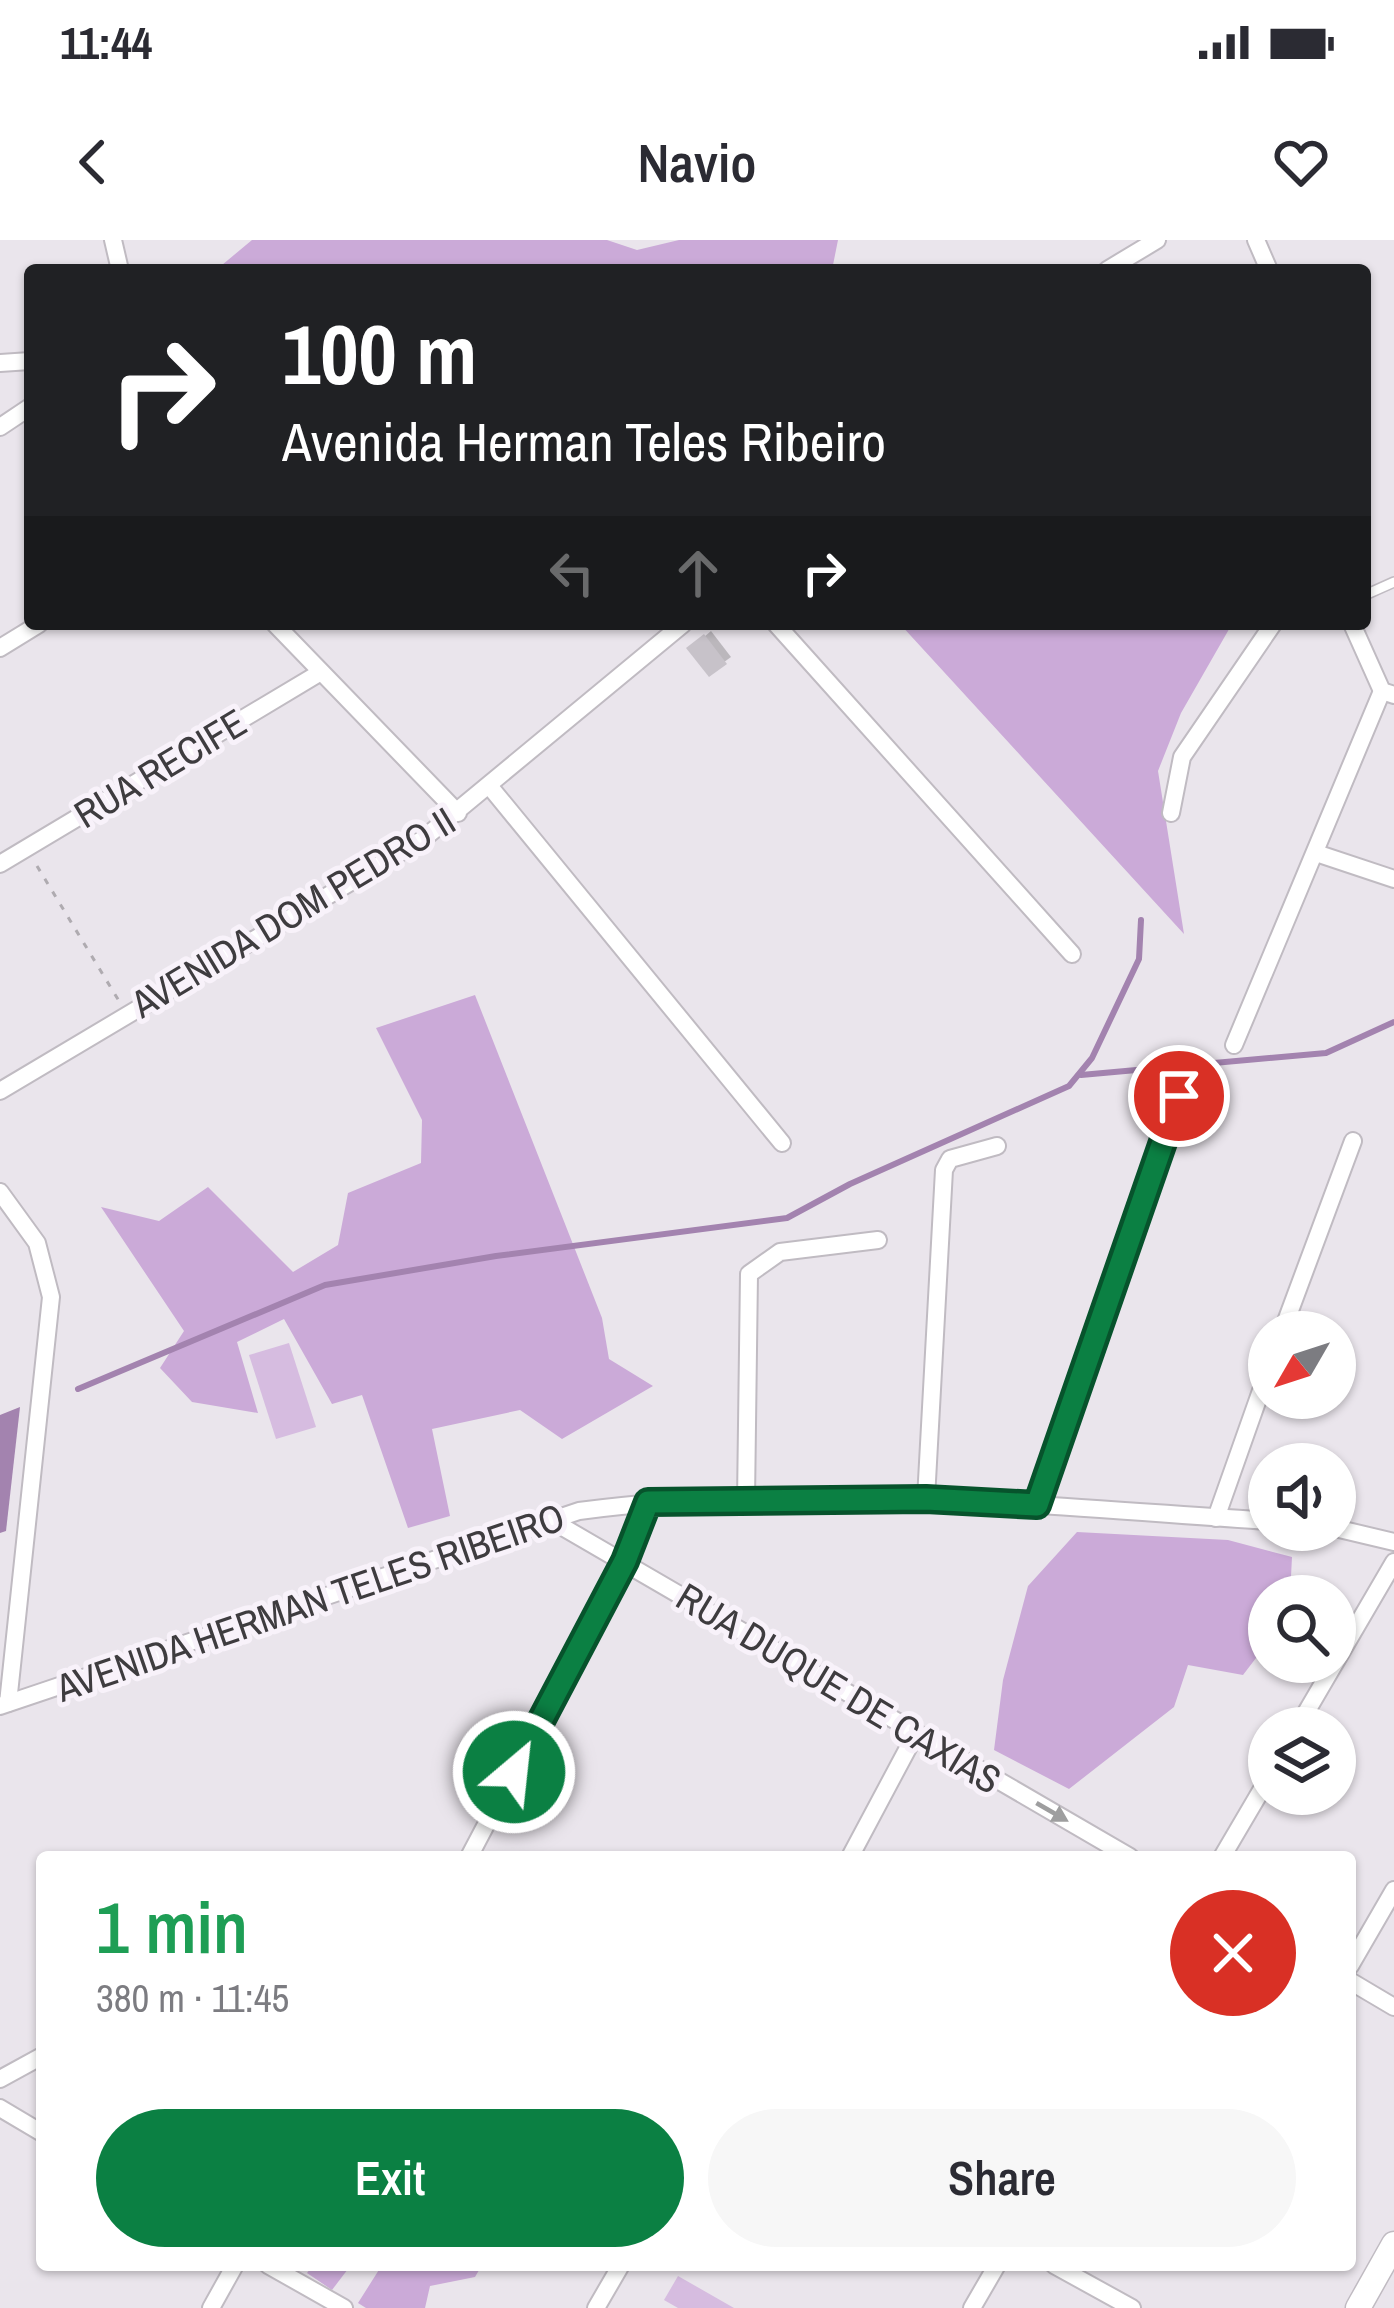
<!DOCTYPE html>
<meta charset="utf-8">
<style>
body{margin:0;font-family:"Archivo Narrow",sans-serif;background:#f7f7f7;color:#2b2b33;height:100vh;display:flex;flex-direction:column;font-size:45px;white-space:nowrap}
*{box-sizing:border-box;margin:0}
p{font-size:39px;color:#7c7c81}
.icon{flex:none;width:66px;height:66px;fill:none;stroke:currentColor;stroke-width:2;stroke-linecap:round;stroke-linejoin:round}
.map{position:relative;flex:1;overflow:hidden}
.side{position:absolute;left:36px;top:1611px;width:1320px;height:420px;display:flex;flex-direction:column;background:#fff;border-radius:12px;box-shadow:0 3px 9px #0004}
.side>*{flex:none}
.top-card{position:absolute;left:24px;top:24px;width:1347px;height:366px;border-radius:12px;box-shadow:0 3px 9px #0004;background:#202124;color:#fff;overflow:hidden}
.needle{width:78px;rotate:231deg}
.tools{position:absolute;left:1248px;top:1071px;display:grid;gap:24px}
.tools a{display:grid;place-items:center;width:108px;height:108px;border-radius:50%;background:#fff;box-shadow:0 3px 9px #0004;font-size:60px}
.pin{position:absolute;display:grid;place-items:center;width:102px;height:102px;color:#fff;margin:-51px;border:6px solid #fff;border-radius:50%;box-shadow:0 3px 12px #0007}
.me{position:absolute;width:132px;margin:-66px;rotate:28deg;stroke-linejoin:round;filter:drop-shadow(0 0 9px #0008)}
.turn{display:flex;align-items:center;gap:42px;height:252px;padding:0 60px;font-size:54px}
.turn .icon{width:156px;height:156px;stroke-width:2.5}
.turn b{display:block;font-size:84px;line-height:102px}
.lanes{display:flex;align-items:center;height:114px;padding:0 60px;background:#0003;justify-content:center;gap:60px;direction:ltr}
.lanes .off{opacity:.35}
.round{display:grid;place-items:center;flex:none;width:126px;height:126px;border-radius:63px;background:#f7f7f7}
.head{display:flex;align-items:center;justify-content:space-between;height:204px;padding:0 60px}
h1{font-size:72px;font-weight:600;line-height:90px;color:#1e9e55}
.action{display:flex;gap:24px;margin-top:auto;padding:24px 60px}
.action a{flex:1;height:138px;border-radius:72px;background:#0b8043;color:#fff;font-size:48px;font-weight:600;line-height:138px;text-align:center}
.action a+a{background:#f7f7f7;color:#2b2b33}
.status{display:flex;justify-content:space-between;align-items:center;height:84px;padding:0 60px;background:#fff;direction:ltr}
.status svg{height:33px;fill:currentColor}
header{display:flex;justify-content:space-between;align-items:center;height:156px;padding:0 60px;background:#fff;font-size:54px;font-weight:600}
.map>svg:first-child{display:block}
.green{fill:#d6bce0}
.forest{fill:#cbaad8}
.water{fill:#a383af}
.shadow{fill:#0003}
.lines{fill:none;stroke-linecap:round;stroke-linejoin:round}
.stream{stroke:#a383af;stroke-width:6}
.building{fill:#c7c2c9}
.lane-casing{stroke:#c0bbc2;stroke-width:12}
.street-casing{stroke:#c0bbc2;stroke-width:20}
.secondary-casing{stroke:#c0bbc2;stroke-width:27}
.path{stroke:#afabb0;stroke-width:3;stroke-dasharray:6 9;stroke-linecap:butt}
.lane{stroke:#fff;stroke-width:9}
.street{stroke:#fff;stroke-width:16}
.secondary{stroke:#fff;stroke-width:24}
.oneway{fill:#9e9e9f}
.route-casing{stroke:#07532c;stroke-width:30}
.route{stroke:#0b8043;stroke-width:21}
.labels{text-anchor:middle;stroke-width:10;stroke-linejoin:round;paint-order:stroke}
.street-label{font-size:39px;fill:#3e3c3f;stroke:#f8f2fa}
</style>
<div class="status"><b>11:44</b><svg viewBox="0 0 49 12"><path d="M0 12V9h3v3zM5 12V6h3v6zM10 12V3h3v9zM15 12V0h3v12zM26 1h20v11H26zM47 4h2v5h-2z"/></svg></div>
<header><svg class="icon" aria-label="back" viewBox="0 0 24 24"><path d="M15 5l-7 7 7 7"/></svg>Navio<svg class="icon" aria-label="heart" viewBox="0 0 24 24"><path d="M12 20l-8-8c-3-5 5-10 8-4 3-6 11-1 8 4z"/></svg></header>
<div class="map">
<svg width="1394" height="2068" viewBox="0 0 1394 2068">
<rect width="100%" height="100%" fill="#eae5ec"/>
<g class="green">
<path d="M289 1103 316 1187 276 1199 249 1115Z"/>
<path d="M678 2036 734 2068H678L664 2060Z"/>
</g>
<g class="forest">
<path d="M252 0H607L637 10 679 0H838L832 30H216Z"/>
<path d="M900 384H1232L1181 473 1158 531 1184 694Z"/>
<path d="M475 755 602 1078 609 1119 653 1146 562 1199 520 1170 432 1189 450 1276 408 1288 362 1155 332 1164 284 1079 237 1102 258 1173 192 1162 160 1128 184 1091 101 967 159 981 208 947 293 1032 338 1005 348 953 421 923 422 880 376 788Z"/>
<path d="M1077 1292 1228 1300 1292 1317 1290 1356H1269V1401L1243 1435 1188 1425 1174 1467 1069 1549 994 1510 1003 1440 1028 1346Z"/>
<path d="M313 2025H351L332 2050 307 2033Z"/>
<path d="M382 2025H482L475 2037 430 2046 425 2068H366L358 2063Z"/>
</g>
<path class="water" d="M20 1167 6 1291 0 1293V1175Z"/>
<path class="shadow" d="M711 391 731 417 709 433 690 409Z"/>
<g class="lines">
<g class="stream">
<path d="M1081 835 1326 813 1394 782"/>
<path d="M78 1149 325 1045 496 1016 787 978 850 944 1069 846 1092 818 1139 719 1141 680"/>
</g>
</g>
<path class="building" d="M704 394 727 424 709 437 686 408Z"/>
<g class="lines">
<g class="lane-casing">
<path id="lane" d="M1365 355 1394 342"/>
</g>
<g class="street-casing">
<g id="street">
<path d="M113 0 120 30"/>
<path d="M1256 0 1269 30"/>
<path d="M1107 30 1157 0"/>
<path d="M0 123 30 121"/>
<path d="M0 187 30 167"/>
<path d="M275 384 458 573"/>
<path d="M776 384 1072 714"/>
<path d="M1352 384 1382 451 1394 455"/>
<path d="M0 408 39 384"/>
<path d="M491 548 782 903"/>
<path d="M1171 573 1182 517 1273 384"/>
<path d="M1319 614 1394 639"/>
<path d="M0 624 321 432"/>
<path d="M1234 805 1382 451"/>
<path d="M0 851 423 599 683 384"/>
<path d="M0 952 37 1003 51 1057 8 1463"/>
<path d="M1282 1092 1353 901"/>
<path d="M926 1259 944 930 950 919 997 906"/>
<path d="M746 1260 749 1034 780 1012 878 1000"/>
<path d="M1037 1265 1179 856"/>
<path d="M1216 1278 1269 1128"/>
<path d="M549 1279 1130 1617"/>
<path d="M1335 1288 1394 1302"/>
<path d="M0 1466 579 1271C807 1241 1041 1266 1269 1281"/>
<path d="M1297 1488 1394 1322"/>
<path d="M469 1617 625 1321 648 1261"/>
<path d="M850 1617 915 1495"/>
<path d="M1222 1617 1269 1537"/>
<path d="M1350 1726 1394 1650"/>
<path d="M1350 1741 1394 1767"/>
<path d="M0 1839 42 1816"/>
<path d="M0 1868 42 1893"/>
<path d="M268 2025 344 2068"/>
<path d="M1054 2025 1132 2068"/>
<path d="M211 2068 235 2025"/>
<path d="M596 2068 621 2025"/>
<path d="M972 2068 997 2025"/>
</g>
</g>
<g class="secondary-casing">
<path id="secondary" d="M1358 2068 1394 2004"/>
</g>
<path class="path" d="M37 626 119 761"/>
<use href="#lane" class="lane"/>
<use href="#street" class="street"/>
<use href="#secondary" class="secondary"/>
</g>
<defs><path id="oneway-solid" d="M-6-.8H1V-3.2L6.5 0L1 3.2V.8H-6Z" transform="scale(3)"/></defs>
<use class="oneway" href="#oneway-solid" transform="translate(1052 1572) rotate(30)"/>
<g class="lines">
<g class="route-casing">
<path id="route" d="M514 1532 625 1321 648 1262 926 1259 1037 1265 1179 856"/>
</g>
<use href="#route" class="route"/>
</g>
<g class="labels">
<g class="street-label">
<text transform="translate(160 528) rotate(-31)" y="14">RUA RECIFE</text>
<text transform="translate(293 672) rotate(-31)" y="14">AVENIDA DOM PEDRO II</text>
<text transform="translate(310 1362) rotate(-19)" y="14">AVENIDA HERMAN TELES RIBEIRO</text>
<text transform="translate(839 1448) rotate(31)" y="14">RUA DUQUE DE CAXIAS</text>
</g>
</g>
</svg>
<div class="tools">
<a><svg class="needle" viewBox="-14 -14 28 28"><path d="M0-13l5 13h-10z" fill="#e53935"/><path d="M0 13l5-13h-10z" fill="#7c7c81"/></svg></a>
<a><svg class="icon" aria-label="sound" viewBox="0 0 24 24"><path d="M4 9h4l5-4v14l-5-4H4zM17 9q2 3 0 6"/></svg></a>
<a><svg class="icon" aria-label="search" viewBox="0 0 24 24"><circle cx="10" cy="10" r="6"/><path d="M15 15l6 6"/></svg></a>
<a><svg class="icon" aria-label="layers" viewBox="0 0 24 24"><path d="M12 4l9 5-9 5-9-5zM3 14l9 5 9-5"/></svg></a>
</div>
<div class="pin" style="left:1179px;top:856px;background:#d93025"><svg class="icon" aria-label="arrive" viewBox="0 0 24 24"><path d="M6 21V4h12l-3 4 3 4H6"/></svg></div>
<svg class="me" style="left:514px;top:1532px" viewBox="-20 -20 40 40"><circle r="17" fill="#0b8043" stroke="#fff" stroke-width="3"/><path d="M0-11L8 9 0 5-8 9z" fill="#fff"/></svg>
<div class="top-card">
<div class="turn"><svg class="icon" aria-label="right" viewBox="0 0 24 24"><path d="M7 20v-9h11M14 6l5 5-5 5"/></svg><div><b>100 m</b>Avenida Herman Teles Ribeiro</div></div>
<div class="lanes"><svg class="icon off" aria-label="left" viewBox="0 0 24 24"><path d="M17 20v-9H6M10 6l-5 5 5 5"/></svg><svg class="icon off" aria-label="ahead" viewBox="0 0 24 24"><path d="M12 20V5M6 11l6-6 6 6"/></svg><svg class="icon" aria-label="right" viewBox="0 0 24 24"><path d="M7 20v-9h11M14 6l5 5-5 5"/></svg></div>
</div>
<section class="side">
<div class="head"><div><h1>1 min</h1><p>380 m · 11:45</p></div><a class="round" style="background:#d93025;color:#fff"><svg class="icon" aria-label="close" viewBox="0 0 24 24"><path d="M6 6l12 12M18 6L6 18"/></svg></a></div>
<div class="action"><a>Exit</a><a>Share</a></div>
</section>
</div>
